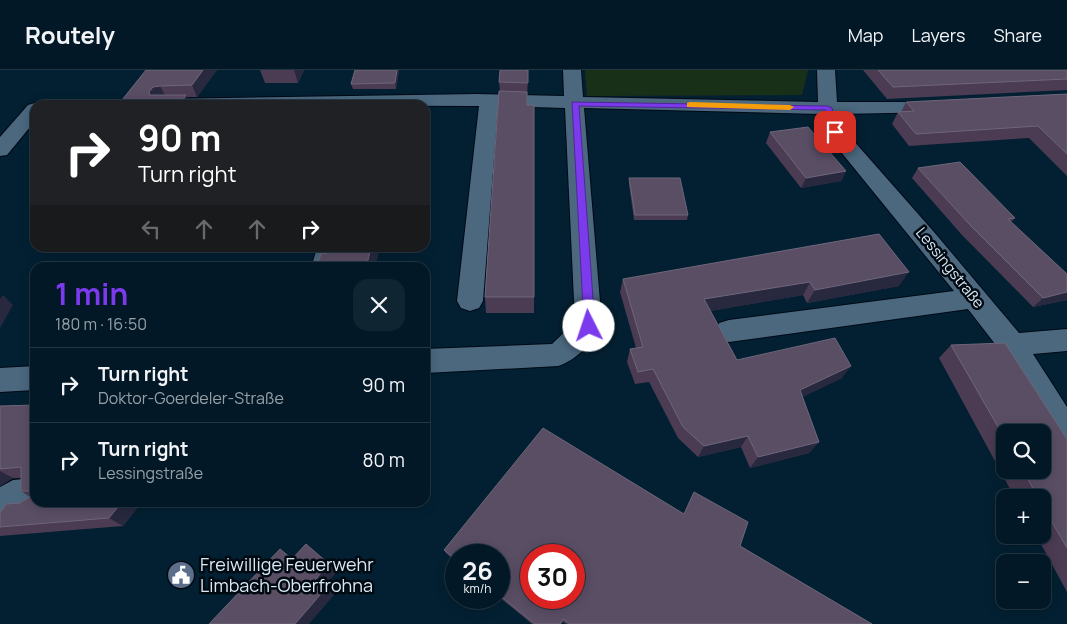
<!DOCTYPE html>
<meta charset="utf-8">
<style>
body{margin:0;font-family:Manrope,sans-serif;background:#102532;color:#f1f3f6;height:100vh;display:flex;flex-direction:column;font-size:19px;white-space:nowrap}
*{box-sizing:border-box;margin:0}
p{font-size:16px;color:#96a0a7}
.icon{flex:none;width:28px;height:28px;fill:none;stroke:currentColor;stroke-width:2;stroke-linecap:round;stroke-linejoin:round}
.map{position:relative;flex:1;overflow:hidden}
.details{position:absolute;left:30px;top:192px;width:400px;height:245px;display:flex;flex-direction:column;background:#021826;border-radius:15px;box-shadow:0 2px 12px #0003,0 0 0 1px #233743}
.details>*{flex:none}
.guide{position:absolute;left:30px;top:30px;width:400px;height:152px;border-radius:15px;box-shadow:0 2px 12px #0003,0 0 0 1px #233743;background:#202124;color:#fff;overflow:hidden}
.buttons{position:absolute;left:996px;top:354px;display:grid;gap:10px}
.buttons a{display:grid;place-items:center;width:55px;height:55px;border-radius:10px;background:#021826;box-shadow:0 2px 12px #0003,0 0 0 1px #233743;font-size:25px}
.speed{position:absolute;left:445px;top:474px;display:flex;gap:10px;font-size:25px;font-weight:700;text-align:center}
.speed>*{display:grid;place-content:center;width:65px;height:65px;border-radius:50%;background:#021826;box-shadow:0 2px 12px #0003,0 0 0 1px #233743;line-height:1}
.speed small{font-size:12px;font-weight:400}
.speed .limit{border:8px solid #d22;background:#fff;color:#111}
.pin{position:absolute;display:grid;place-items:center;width:42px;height:42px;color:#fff;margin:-21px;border-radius:10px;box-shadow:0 2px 8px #0006}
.me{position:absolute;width:55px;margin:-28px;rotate:356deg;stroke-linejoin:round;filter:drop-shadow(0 0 4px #0008)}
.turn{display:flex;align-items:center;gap:18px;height:105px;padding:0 25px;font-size:22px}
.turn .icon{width:65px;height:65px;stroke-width:2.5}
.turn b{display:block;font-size:35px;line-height:42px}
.lanes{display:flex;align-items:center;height:48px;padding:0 25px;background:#0003;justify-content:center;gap:25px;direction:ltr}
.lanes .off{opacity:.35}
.round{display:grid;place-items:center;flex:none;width:52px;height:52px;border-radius:15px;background:#102532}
.headline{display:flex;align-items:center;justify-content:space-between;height:85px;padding:0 25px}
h1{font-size:30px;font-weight:700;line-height:38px;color:#7c3aed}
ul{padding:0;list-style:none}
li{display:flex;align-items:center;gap:15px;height:75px;padding:0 25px;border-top:1px solid #233743}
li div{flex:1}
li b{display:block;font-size:19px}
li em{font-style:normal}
header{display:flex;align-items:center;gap:30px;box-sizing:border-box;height:70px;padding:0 25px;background:#021826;border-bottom:1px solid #233743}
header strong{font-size:24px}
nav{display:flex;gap:28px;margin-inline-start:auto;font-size:18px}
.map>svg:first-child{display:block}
.green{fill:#193018}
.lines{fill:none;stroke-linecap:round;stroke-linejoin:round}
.minor-casing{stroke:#000916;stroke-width:2}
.minor{fill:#4b687f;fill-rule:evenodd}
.wall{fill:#4b3b53;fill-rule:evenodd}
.shaded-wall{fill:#28283f}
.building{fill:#5a4e65;stroke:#6e667b;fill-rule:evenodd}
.route{fill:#7c3aed;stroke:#51269a}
.slow{fill:#f59e0b}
.labels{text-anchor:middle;stroke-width:5;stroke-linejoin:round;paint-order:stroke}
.street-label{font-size:15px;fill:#d8e8f5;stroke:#010911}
.near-poi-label{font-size:18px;fill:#d8e8f5;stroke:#010911;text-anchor:start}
</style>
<header>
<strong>Routely</strong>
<nav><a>Map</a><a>Layers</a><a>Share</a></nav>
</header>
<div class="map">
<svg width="1067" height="554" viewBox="0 0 1067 554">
<rect width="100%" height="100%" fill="#032032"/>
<path class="green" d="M585 0H808L802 25 587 26Z"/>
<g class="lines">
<g class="minor-casing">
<g id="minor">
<path d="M563 0H581L583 27 818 32 817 0H835L837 32H948L951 36 948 40 941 42 839 44 845 61 934 162 1019 263 1067 259V281L1033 284 1067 337V377L1056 373 1002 283 968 239 729 272 719 269 716 261 719 253 729 250 954 221 828 66 820 44 584 38 602 256C594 272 575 291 558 296L425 303V279L552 274 575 252 565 38 498 36 483 231 479 238 470 241 461 238 457 231 479 36 157 35 160 31 167 29 477 24 564 26Z"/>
<path d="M35 33 42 35H35V51L7 85 0 86V67L28 35Z"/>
<path d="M317 178H341L336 198H311Z"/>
<path d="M35 296V320L0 322V298Z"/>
<path d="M35 408V432H48L46 435 35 440 22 441 12 454 0 459V417L13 410Z"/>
</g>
</g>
<use href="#minor" class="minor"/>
</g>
<g class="wall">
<path d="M146 0H217L197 27H187L191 35H118Z"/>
<path d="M260 0H304L298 13H265Z"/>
<path d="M355 0H399L396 19H353L351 14Z"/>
<path d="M528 0 527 35H534V243H486L485 227 500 21 499 12Z"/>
<path d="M863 0H1067V20L887 29Z"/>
<path d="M1067 24V106L1029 68 909 76 892 54 898 42H901L906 32Z"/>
<path d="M770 62 846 101 841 111 801 118 766 73Z"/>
<path d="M918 98 1015 148 1011 152 1067 204V230L1033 237 962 165 912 108Z"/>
<path d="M629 108 688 145 687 150H634L629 114Z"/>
<path d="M879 164 899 216 807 233 803 225 710 241 737 290 842 308 802 327 819 372 809 383 750 398 741 377 698 387 678 368 649 312 635 314 627 292 630 279 636 278 620 222 623 209Z"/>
<path d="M951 275 1067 369V522L1036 465H1042V428H1015L939 288ZM1005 362 1042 400H1005Z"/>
<path d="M0 336 142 432 123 456 0 466V457L20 433 30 427 21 421V408H13L0 416Z"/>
<path d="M683 444 740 476 872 554H566L563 552 561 554H532L499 527V485H456V492L446 483 444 480Z"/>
</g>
<g class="shaded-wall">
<path d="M203 0H217L197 27 192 15Z"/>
<path d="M294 0H304L298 13Z"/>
<path d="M397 0H399L396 19 395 13Z"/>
<path d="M160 16 166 27 156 34 149 22 153 17Z"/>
<path d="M186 25 191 35H180Z"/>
<path d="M846 101 841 111 801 118 806 108Z"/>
<path d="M371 178H380L375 198H366Z"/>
<path d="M909 202 899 216 807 233 815 220Z"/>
<path d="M810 212 803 225 699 243 704 229Z"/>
<path d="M1067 222V230L1033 237 1043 228Z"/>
<path d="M3 225 13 235 0 258V229Z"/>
<path d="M851 296 842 308 791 332 800 320Z"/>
<path d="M748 366 741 377 698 387 704 376Z"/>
<path d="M819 372 809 383 750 398 758 387Z"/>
<path d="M0 401 13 408 0 416Z"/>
<path d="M122 432H142L123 456 109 448Z"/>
<path d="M329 494 337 502 323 517 315 510Z"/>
<path d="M326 518 334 525 309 554H295Z"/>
</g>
<g class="building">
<path d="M146 0H203L192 15 160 16 153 17 149 22 150 25H186L180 35H118Z"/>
<path d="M355 0H397L395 13 351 14Z"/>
<path d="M500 0H528V13L499 12Z"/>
<path d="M878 0H1067V9L893 17Z"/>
<path d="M499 21 527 22V35H534V227H485Z"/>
<path d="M1067 24V84L1038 56 916 64 898 42 914 41 906 32Z"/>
<path d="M808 57 846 101 806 108 770 62Z"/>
<path d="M960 92 1015 148 1008 149 1067 204V222L1043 228 970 155 918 98Z"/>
<path d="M629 108H680L688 145H635Z"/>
<path d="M879 164 909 202 815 220 810 212 704 229 737 290 835 268 851 296 800 320 819 372 758 387 748 366 704 376 683 357 653 299 638 302 630 279 643 277 623 209Z"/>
<path d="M333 178H371L366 198H316L321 184 331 182Z"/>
<path d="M1005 273 1067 369V478L1042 435V428H1038L1023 400H1042V362H1005V369L951 275Z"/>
<path d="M35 335V432H122L109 448 0 457V443L6 434 20 433 34 424 33 421H21V397L0 399V336Z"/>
<path d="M543 358 684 444 694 422 748 452 740 476 872 554H570L563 549 560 554H535L499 525V485H456V490L444 480ZM531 485H574V528H531Z"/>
<path d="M306 474 329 494 315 510 326 518 295 554H209L280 479 292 489Z"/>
</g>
<path class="route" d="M572 32 828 36 832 38 839 62 835 65 831 62 825 40 579 36 595 256 589 260 584 256Z"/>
<path class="slow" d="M690 32 790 35 794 37 790 40 687 37V33Z"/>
<defs>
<g id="civic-disc" transform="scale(1.4375)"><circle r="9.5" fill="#5c6f8a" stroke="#010911"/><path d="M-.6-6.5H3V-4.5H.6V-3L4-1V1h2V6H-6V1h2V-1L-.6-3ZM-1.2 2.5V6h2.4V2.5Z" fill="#fff"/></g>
</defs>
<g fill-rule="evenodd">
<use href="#civic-disc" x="181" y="505"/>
</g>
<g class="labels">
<g class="street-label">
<text transform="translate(950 198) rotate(51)" y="5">Lessingstraße</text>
</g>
<g class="near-poi-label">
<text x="200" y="501">Freiwillige Feuerwehr<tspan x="200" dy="21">Limbach-Oberfrohna</tspan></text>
</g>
</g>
</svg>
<div class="buttons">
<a><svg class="icon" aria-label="search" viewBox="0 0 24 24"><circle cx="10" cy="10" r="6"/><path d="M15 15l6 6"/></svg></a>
<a>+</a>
<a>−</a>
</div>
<div class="speed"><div>26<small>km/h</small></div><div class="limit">30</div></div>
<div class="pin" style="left:835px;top:62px;background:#d93025"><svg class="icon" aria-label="arrive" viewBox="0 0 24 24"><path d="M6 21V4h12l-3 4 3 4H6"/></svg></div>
<svg class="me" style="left:589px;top:256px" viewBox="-20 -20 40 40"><circle r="19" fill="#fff"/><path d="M0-13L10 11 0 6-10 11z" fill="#7c3aed"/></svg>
<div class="guide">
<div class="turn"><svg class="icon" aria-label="right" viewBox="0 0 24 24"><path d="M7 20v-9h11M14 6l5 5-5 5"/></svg><div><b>90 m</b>Turn right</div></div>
<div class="lanes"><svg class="icon off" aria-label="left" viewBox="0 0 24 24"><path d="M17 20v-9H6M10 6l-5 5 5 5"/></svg><svg class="icon off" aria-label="ahead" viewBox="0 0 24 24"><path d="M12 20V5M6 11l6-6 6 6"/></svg><svg class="icon off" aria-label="ahead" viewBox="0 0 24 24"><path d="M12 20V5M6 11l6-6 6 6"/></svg><svg class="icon" aria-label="right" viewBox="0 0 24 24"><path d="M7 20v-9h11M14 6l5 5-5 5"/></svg></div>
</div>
<section class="details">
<div class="headline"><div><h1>1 min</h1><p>180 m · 16:50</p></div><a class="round"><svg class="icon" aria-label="close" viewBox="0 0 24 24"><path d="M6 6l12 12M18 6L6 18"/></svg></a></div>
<ul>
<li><svg class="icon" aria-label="right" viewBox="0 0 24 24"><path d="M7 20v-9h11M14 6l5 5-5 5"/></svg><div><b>Turn right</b><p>Doktor-Goerdeler-Straße</p></div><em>90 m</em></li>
<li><svg class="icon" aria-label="right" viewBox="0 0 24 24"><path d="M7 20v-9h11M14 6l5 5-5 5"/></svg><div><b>Turn right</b><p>Lessingstraße</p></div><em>80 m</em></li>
</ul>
</section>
</div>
